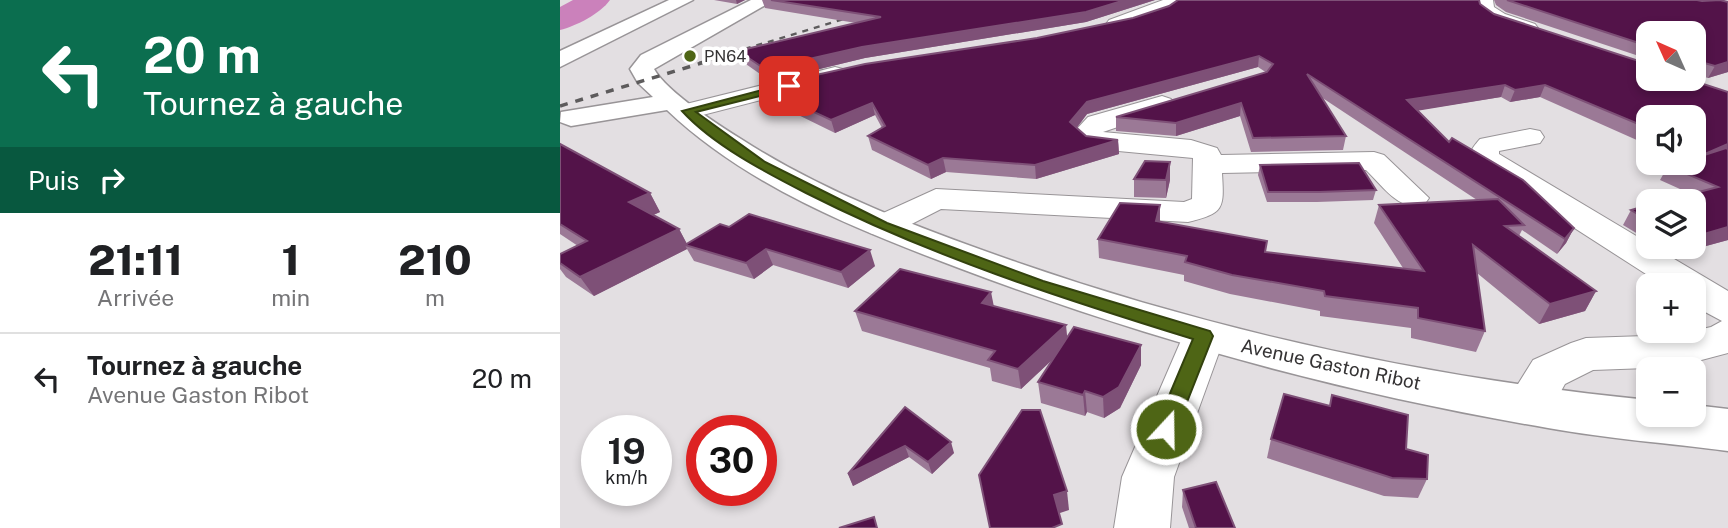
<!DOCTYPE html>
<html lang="fr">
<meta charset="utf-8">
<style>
body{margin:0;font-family:"Public Sans",sans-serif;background:#f2f2f2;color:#202124;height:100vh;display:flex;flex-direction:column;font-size:26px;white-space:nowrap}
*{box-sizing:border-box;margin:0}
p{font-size:23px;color:#757577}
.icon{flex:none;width:38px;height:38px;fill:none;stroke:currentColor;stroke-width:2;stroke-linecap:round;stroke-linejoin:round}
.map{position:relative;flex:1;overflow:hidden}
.sheet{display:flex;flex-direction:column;background:#fff;width:560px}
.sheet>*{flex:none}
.top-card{background:#0b6e4f;color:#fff;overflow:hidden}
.needle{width:46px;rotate:315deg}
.buttons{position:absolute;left:1076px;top:21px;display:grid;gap:14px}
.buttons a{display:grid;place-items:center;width:70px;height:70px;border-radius:14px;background:#fff;box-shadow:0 4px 10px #0003;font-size:35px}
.speed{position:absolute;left:21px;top:415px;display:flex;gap:14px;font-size:35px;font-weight:700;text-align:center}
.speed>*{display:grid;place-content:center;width:91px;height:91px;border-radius:50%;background:#fff;box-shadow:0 4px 10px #0003;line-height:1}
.speed small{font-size:18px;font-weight:400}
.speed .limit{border:10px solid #d22;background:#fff;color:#111}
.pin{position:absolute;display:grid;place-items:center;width:60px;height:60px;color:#fff;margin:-30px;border-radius:14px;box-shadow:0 4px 10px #0006}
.me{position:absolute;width:77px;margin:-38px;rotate:21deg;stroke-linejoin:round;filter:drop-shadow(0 0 5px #0008)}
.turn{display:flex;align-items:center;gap:24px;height:147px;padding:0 28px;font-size:32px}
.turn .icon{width:91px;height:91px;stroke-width:2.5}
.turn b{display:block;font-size:49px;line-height:60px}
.then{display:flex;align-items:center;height:66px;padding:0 28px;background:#0003;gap:14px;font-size:26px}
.eta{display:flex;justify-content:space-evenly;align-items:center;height:119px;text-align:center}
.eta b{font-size:42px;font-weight:800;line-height:49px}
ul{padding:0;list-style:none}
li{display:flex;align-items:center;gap:21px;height:91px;padding:0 28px;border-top:2px solid #e0e0e0}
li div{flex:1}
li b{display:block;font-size:26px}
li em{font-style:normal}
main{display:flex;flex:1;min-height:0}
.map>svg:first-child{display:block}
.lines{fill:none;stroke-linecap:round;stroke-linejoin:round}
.river{fill:#cb81bb;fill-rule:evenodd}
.street-casing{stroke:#989497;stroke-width:2}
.secondary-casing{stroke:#989497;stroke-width:3}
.street{fill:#fff;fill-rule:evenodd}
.secondary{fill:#fff;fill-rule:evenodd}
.rail-far1{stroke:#5d5b5c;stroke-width:2.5;stroke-dasharray:6 6;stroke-linecap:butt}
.rail{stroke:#5d5b5c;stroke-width:3.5;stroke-dasharray:8 8;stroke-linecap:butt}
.wall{fill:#9b7996}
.shaded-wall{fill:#7e5077}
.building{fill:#531349;stroke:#7e5077;stroke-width:2}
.route{fill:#4e6515;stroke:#33420e;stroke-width:2}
.poi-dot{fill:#4e6515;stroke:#fff;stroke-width:2.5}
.labels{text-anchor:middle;stroke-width:7;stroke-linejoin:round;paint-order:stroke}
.far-poi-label{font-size:16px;fill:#353334;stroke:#fff;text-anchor:start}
.street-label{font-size:19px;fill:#353334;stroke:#fff}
</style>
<main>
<section class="sheet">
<div class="top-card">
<div class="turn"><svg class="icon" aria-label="left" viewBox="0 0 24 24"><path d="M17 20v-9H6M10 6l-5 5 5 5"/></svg><div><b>20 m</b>Tournez à gauche</div></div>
<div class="then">Puis<svg class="icon" aria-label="right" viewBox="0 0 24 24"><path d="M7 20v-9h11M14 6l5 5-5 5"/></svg></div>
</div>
<div class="eta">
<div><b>21:11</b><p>Arrivée</p></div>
<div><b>1</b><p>min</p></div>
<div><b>210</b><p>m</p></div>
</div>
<ul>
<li><svg class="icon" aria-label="left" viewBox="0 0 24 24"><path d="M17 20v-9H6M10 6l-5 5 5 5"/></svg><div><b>Tournez à gauche</b><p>Avenue Gaston Ribot</p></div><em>20 m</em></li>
</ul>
</section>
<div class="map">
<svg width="1168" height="528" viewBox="0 0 1168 528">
<rect width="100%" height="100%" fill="#e3dfe2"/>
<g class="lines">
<path class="river" d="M13 0H50C40 14 16 26 0 30V7Z"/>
<g class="street-casing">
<g id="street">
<path d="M603 0H628L563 28 556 30 546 24 549 20Z"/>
<path d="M915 0H933L934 7 945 14 975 24 978 28 968 34C949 29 917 23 915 0Z"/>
<path d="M275 67 283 69 286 74 283 79 127 119 118 116 114 111 118 106Z"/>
<path d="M602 96 611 99 615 104 611 109 543 132 631 140 657 148 661 155 814 152 824 155 869 198 864 205C838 211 824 187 806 170L662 173C664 208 665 213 628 222L381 209 334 233 322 236 310 233 305 226 310 219 376 189 624 202 632 199 633 158 537 149 527 147 513 133 528 117Z"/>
<path d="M970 129 980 131 984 137 980 143 939 151V154L1088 243V247H1094L1168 291V353L1115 367 1033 370 1005 384 986 418 969 424 952 418 945 405 973 360 1011 343 1026 338 1115 335 1151 327 1162 321 1134 306V285H1103L915 164C907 154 912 148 920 139Z"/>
<path d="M644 321 659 326 665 336 614 477 610 528H554L562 477 623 336 629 326Z"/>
</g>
</g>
<g class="secondary-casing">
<g id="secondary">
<path d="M109 0H133L0 67V51Z"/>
<path d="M191 0H214L94 69C107 92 157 124 181 139 265 193 359 228 453 261 657 332 874 379 1088 400V415H1134V405L1168 409V451C1108 443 1048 439 988 428 787 394 589 340 399 268 297 230 187 186 107 110L11 126 0 122 1 112 93 97 78 83 70 69 81 55Z"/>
</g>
</g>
<use href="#street" class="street"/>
<use href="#secondary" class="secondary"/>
<path class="rail-far1" d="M139 63 297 15"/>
<path class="rail" d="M0 106 145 62"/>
</g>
<g class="wall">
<path d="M154 0H185L177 4Z"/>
<path d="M202 0H595L526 22 305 58 210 81 183 62 178 51 296 23 205 8Z"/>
<path d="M934 0H1137L1142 1 1168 2V72L1148 78 1134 74V33H1088V59L946 12 936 5Z"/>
<path d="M920 4 934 14 1088 79 1168 92V240L1113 255 1099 247H1134L1131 194 1100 180 1108 166 1100 163H1134L1088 117V158L1083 155 1088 145 980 97 950 102 941 97 858 110 889 142 1014 228 1006 243 997 254 962 230 959 236 1036 291 1025 311 979 324 917 273 925 331 916 352 851 338V328L760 316V311L670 294 624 281V275L539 258 538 239 600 222 705 252 843 268 814 223 819 205 917 200 761 97 786 136 783 150 691 152 680 116 616 136 556 131V117L707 73 698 67 527 114 517 128 526 136 558 140 559 154 476 179 386 172 371 179 312 150 308 136 322 128 315 115 275 133 220 106 215 94 228 90 225 82 477 38 573 18 609 6Z"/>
<path d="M0 144 90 193 100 212 93 215 119 229 127 244 160 224 315 266 288 288 213 265 194 279 134 261 127 249 34 296 6 277 0 269V254L18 246 0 234Z"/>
<path d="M610 162V180L606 198 574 197V179Z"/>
<path d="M700 165 816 190 813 200 757 202H707L698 175Z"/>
<path d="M1088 205V240L1063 225 1071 210Z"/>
<path d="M434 306 507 338 581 345V365L560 408 544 418 527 412 525 416 481 403 478 382 493 359 461 389 432 381 430 368 302 331 295 311Z"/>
<path d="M769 406 846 449 867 479 858 498 824 496 707 458 711 439Z"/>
<path d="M345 407 394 453 372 474 349 457 293 486 288 474Z"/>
<path d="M623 490 675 528H629L622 507Z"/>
</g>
<g class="shaded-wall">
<path d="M176 0H185L177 4Z"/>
<path d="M565 0H595L526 22 305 58 210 81 205 69 302 47Z"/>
<path d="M699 56 698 67 527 114 511 135 510 122 527 102Z"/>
<path d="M1141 62 1135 74H1134V63Z"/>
<path d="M1168 62V72L1148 78 1155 66Z"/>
<path d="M945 85 941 97 844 113 847 100Z"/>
<path d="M985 85 980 97 950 102 955 90Z"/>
<path d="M312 103 315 115 275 133 271 120Z"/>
<path d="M681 103 680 116 616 136V123Z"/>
<path d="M558 140 559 154 476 179 475 165Z"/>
<path d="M1168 144V155L1138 157Z"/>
<path d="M383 158 386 172 371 179 368 165Z"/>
<path d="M610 162V180L606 198V180Z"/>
<path d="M90 193 100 212 80 221 69 202Z"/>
<path d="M600 205V223L596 221Z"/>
<path d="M1168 227V240L1113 255 1119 247H1134V237Z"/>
<path d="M1014 228 1006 243 997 254 1005 239Z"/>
<path d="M119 229 128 246 125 245 127 249 34 296 20 277Z"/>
<path d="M206 249 213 265 194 279 186 263Z"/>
<path d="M310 250 315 266 288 288 281 272Z"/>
<path d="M1036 291 1025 311 979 324 990 304Z"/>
<path d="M431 292 435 312 422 303Z"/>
<path d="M506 325 508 345 461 389 458 369Z"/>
<path d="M581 345V365L560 408 544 418 543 397Z"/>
<path d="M525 391 527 412 525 416 523 395Z"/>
<path d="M391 442 394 453 372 474 368 462Z"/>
<path d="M345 446 349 457 293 486 288 474Z"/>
<path d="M507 491 509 510 497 514 494 495Z"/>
</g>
<g class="building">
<path d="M211 0H565L526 12 302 47 205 69 178 51 321 17Z"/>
<path d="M618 0H919L920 4 934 14 1088 64V79H1128L1168 92V144L1138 157 1166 148 1168 149V227L1134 237V201H1104L1158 187 1108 166 1118 163H1134V117H1088V128L985 85 955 90 945 85 847 100 889 142 892 138 963 180 1014 228 1005 239 747 74 786 136 693 138 681 103 616 123 556 117 707 72 713 64 699 56 527 102 510 122 526 136 558 140 475 165 383 158 368 165 308 136 325 126 312 103 271 120 215 94 233 88 225 82 305 64 477 38 573 18 609 6Z"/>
<path d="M947 0H1137L1142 1 1160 0 1168 2V62L1155 66 1141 62 1134 63V33H1088V46Z"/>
<path d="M0 144 90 193 69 202 119 229 20 277 0 263V254L27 241 0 224Z"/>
<path d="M585 161 610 162 606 180 574 179Z"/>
<path d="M799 163 816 190 759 192H708L700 165Z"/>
<path d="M938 199 964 225 945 226 1036 291 990 304 913 245 925 331 858 318V308L765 296 764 291 672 275 625 262 627 256 538 239 560 203 600 205 596 221 707 241 705 252 864 271 819 205Z"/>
<path d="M1088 205V220L1071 210Z"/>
<path d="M189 214 310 250 281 272 206 249 186 263 125 245 160 224 169 227Z"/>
<path d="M340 269 431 292 422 303 506 325 458 369 428 360 435 351 295 311Z"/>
<path d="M514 327 581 345 559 387 543 397 525 391 523 395 478 382Z"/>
<path d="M724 394 770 406 772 395 848 415 846 449 868 455 867 479 832 478 711 439Z"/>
<path d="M345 407 391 442 368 462 345 446 288 474Z"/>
<path d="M462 410H480L507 491 494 495 502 524 492 528H430L419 475Z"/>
<path d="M656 482 675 528H636L623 490Z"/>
<path d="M314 517 317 528H279Z"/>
</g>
<path class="route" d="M229 83 232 84V88L136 112 205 162 327 223 483 281 650 331 653 336 614 435 606 437 599 435 595 429 633 339C500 298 370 256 246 193 205 172 153 145 122 111Z"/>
<circle class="poi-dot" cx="130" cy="56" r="7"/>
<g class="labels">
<g class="far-poi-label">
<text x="144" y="62">PN64</text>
</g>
<g class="street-label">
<text transform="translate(771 364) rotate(12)" y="7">Avenue Gaston Ribot</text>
</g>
</g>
</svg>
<div class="buttons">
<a><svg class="needle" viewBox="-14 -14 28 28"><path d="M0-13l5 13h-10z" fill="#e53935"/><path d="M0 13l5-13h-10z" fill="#757577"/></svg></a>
<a><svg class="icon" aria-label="sound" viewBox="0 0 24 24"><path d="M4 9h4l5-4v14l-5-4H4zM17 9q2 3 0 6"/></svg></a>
<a><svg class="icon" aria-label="layers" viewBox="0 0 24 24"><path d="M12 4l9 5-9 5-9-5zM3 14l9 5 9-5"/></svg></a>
<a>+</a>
<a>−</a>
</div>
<div class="speed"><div>19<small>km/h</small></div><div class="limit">30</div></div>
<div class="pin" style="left:229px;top:86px;background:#d93025"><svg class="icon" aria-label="arrive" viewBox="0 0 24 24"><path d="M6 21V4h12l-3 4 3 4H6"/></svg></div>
<svg class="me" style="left:606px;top:429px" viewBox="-20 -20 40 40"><circle r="17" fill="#4e6515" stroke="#fff" stroke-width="3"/><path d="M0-11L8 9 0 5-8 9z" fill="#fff"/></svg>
</div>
</main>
